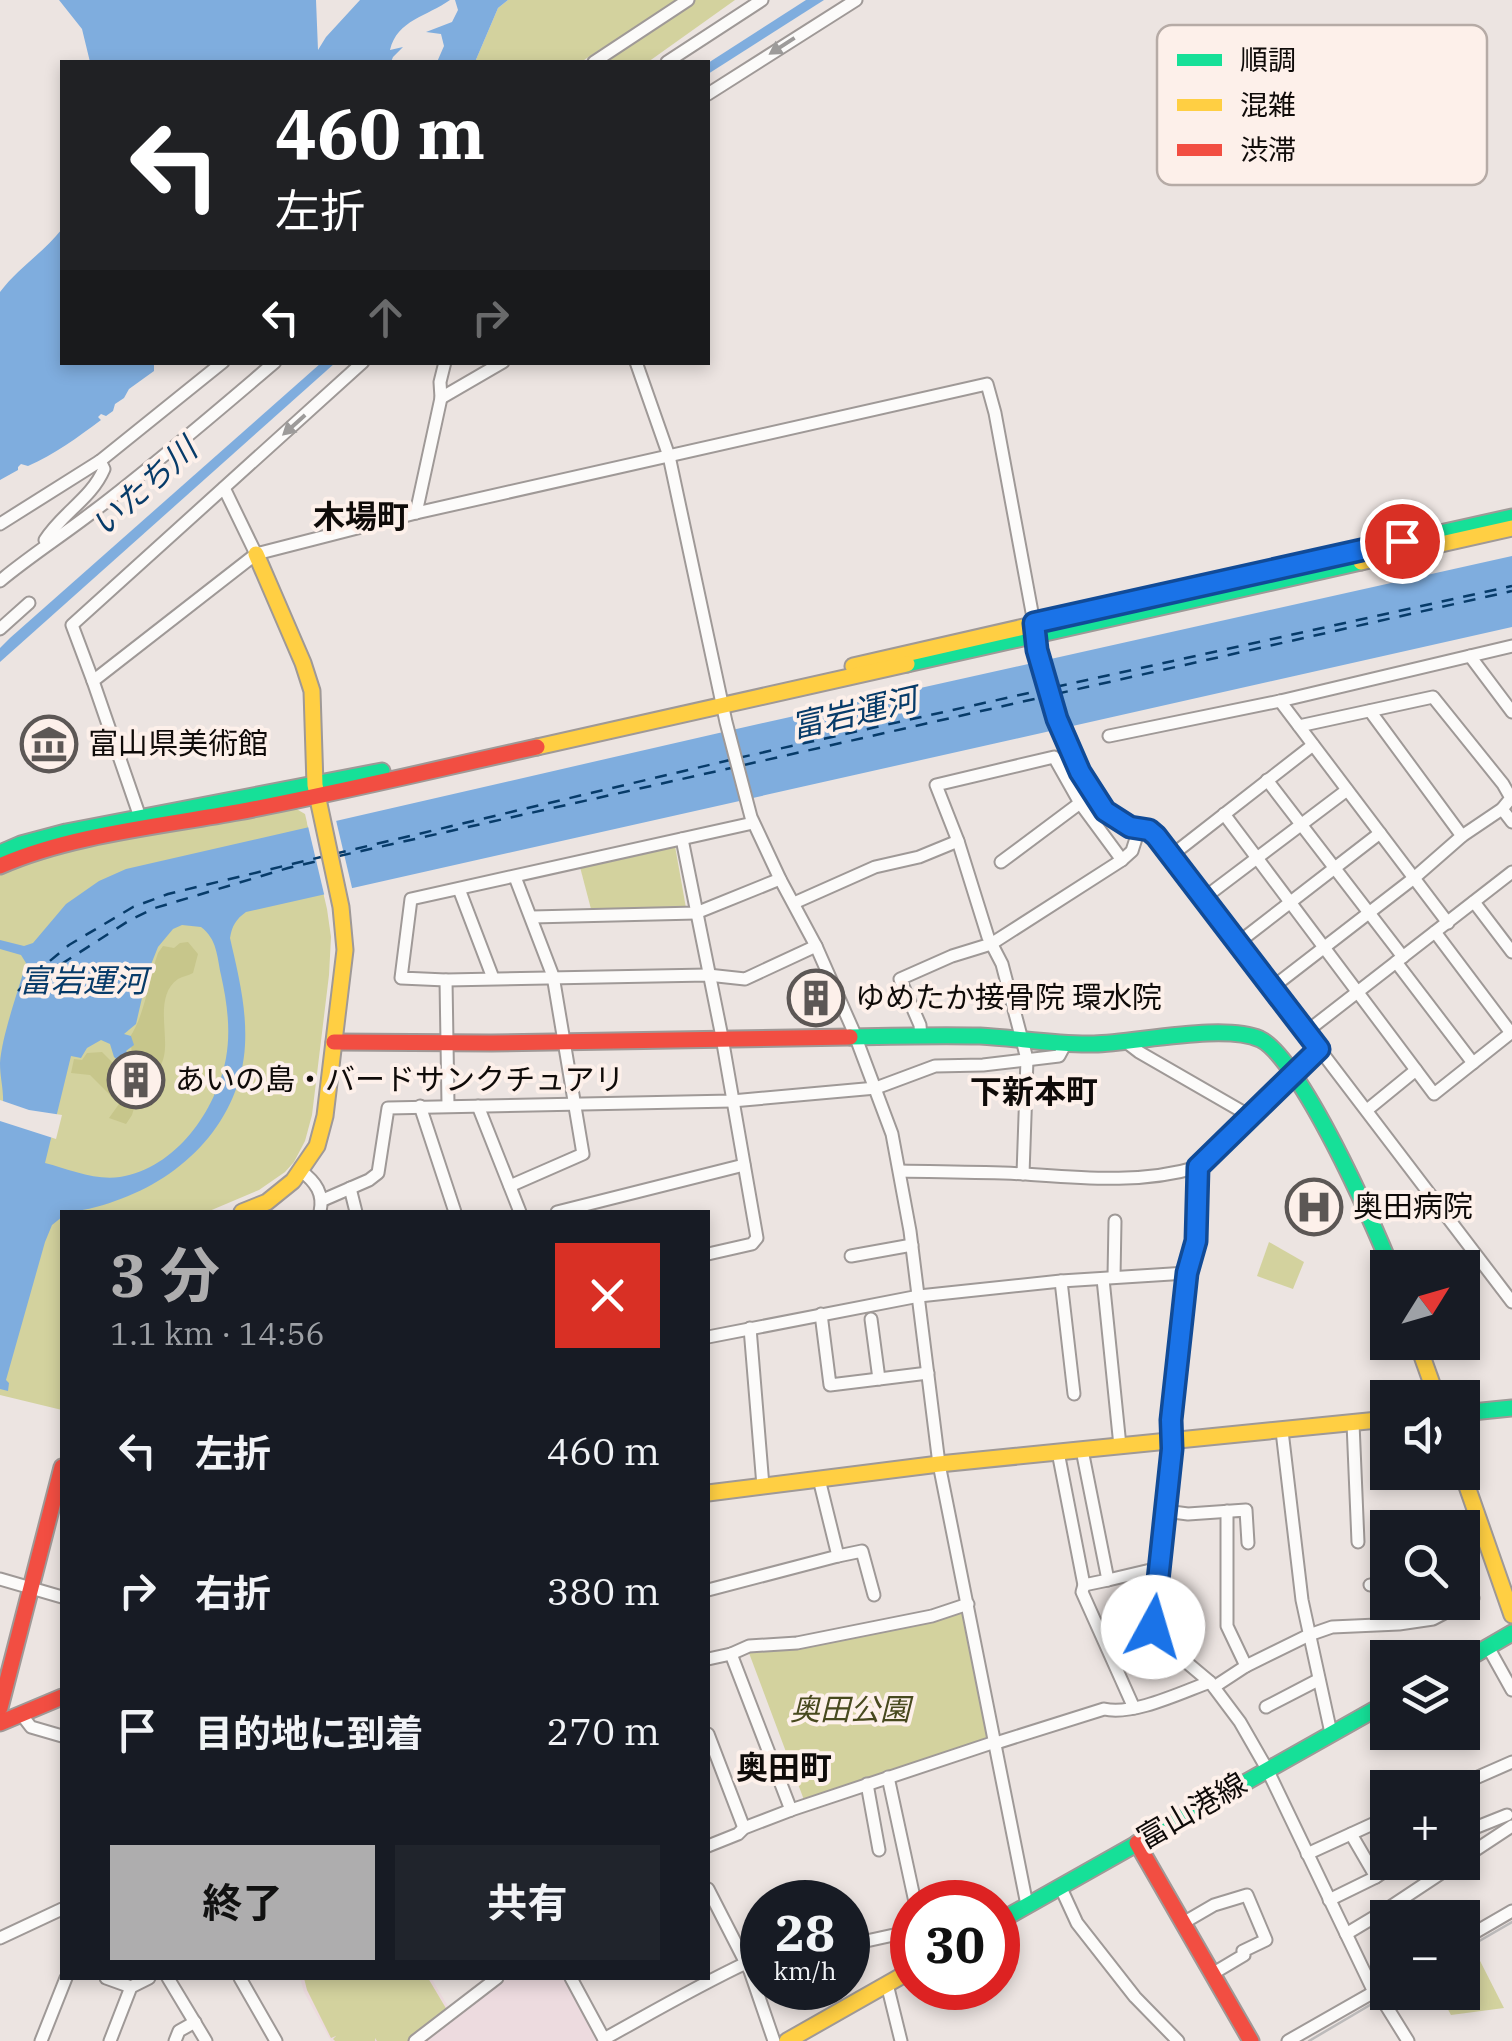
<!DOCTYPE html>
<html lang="ja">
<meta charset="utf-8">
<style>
body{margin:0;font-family:"IBM Plex Serif","Noto Sans JP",serif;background:#20242c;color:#f1f3f6;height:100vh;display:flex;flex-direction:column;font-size:38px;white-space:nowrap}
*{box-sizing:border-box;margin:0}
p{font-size:32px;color:#9ea1a6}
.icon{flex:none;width:55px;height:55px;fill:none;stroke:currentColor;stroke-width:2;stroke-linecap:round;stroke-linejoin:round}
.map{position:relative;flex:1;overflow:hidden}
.side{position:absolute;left:60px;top:1210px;width:650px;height:770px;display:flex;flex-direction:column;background:#171b24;border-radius:0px;box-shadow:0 5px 15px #0003}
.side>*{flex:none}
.top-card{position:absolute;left:60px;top:60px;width:650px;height:305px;border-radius:0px;box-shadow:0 5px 15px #0003;background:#202124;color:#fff;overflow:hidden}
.needle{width:65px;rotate:53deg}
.buttons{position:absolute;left:1370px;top:1250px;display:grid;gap:20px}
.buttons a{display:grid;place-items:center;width:110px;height:110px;border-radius:0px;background:#171b24;box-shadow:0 5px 15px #0003;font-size:50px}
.speed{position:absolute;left:740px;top:1880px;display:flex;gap:20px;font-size:50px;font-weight:700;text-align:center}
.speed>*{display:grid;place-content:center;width:130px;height:130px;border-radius:50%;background:#171b24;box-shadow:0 5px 15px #0003;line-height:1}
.speed small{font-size:25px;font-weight:400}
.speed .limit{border:15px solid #d22;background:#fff;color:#111}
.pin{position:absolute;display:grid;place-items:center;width:85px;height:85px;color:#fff;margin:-42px;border:5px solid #fff;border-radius:50%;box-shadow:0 2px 10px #0007}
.me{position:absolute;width:110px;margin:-55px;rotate:6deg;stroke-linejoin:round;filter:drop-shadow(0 0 8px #0008)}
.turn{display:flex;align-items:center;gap:35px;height:210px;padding:0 50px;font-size:45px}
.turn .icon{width:130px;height:130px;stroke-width:2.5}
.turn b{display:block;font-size:70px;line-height:85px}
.lanes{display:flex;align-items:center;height:95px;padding:0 50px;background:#0003;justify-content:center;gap:50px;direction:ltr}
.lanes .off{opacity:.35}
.round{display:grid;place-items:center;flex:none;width:105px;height:105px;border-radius:0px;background:#20242c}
.headline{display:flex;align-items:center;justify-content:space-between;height:170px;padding:0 50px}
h1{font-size:60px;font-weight:700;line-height:75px;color:#aeadae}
.primary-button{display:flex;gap:20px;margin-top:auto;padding:20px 50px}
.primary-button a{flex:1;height:115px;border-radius:0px;background:#aeadae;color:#111;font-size:40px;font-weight:700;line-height:115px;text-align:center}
.primary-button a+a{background:#20242c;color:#f1f3f6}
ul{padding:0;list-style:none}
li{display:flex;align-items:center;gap:30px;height:140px;padding:0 50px}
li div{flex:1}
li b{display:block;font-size:38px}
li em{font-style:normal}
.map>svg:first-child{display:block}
.education{fill:#eddbdf}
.green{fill:#d3d29e}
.forest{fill:#c7c68b}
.water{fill:#7fadde;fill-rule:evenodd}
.pier{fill:#ece4e1}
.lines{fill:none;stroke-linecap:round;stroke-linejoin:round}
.ferry{stroke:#073b69;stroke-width:2.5;stroke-dasharray:12 10;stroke-linecap:butt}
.street-casing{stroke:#9f9997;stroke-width:15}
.fast-casing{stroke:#9f9997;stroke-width:19}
.slow-casing{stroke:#9f9997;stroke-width:19}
.jam-casing{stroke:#9f9997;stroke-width:19}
.street{stroke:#fcfbfa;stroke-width:11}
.fast{stroke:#16e098;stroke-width:15}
.slow{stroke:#ffcf43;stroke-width:15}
.jam{stroke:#f24e42;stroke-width:15}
.tram{stroke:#bcbaba;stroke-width:2.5}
.oneway{fill:#9d9b9a}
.route-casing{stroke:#114b97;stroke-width:25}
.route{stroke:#1a73e8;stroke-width:18}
.labels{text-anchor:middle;stroke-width:8;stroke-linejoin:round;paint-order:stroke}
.poi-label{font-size:30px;fill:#0f0b09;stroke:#fdf0ea;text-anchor:start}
.park-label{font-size:30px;font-style:italic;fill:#47491e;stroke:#fdf0ea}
.street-label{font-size:30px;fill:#0f0b09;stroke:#fdf0ea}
.water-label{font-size:32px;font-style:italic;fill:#073b69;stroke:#fdf0ea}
.neighbourhood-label{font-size:32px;font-weight:bold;fill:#0f0b09;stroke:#fdf0ea}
.key{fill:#fdf0ea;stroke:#b6aba6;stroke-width:2.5}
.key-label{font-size:28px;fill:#0f0b09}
</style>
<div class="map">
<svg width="1512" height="2041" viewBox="0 0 1512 2041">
<rect width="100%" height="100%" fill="#ece4e1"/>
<path class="education" d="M300 1978H431L454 2016 505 1978H566L600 2041H331L304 1992Z"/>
<g class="green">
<path d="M508 0H735L648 62H612L602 48 581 62H475L498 8Z"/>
<path d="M293 807 305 814 327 909 331 937 329 975 312 1115 305 1141 294 1162 285 1172 259 1190 207 1212H62V1410L0 1395V874L19 864 62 850Z"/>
<path d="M675 846 686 908 591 909 580 867Z"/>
<path d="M1269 1242 1304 1262 1293 1289 1257 1276Z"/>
<path d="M964 1612 987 1738 804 1800 749 1653C821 1646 895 1632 964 1612Z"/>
<path d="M1475 1951 1504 2008 1451 2015 1439 1993 1462 1992 1463 1958Z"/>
<path d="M304 1978H428L447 2010 409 2041H377L375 2038V2041H335L333 2039 336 2036 331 2038 307 1990Z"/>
</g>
<path class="forest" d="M188 942 198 954 193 973C188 976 183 976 178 979 154 996 169 1033 164 1056 162 1066 155 1076 147 1083L144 1082 147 1074C135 1066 126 1075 124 1086L139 1091 132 1115 126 1124 109 1118 119 1104 90 1075 71 1073 74 1059 82 1060 87 1053 102 1052 115 1065 127 1068 137 1061 132 1054 130 1037C146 1012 148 981 158 953L163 946 174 948 180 943Z"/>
<g class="water">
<path d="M59 0H316L318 50 326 37 360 0H450C428 16 397 20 390 50L403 47 393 57 391 62H90L82 29Z"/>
<path d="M455 0H508L498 8 475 62H437L444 46 441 34 426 32 452 22 458 10Z"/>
<path d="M806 0H824L708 74V63Z"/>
<path d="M62 229V362L158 363 154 365V371L129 389 124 398 115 404 113 411 106 416 101 414 98 417 101 420C78 437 54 455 28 466L21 464 18 467V470L0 480V292C18 268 43 253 62 229Z"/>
<path d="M321 363H335L0 662V648L10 638Z"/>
<path d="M1512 556V627L246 912C236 919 232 926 230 938 238 973 247 1008 245 1045 241 1120 184 1178 115 1201 99 1207 80 1212 62 1212V1217L52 1225 45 1242 6 1380 9 1383 8 1391 0 1389V1118C7 1098 0 1083 0 1063 2 1035 18 992 26 963L21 955 0 949V940L24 946 33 943 66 904 99 881 126 869 732 730ZM182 925 201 927C217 939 217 956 221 975 227 1002 231 1030 226 1058 216 1111 176 1168 120 1177 96 1181 68 1169 45 1163L71 1056 81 1058 87 1048 101 1040 110 1044 114 1057 126 1067 134 1059 126 1051 134 1045 131 1036 124 1034 136 1024 148 972 158 947 173 929Z"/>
</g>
<g class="pier">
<path d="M335 816 353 892 325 898 307 822Z"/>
<path d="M0 1100 29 1110 62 1115 56 1139 0 1121Z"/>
</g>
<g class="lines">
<g class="ferry">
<path d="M1055 687 1512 586"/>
<path d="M1056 694 1512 591"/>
<path d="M738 758 1042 690"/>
<path d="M744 765 1043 697"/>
<path d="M334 854 730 760"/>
<path d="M339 856 731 768"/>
<path d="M24 988 130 920 155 908 288 868 326 859"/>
<path d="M18 991 33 975 69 945 133 907 168 894 321 857"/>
</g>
<g class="street-casing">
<g id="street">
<path d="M594 62 688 0"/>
<path d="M667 62 762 0"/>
<path d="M708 94 856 0"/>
<path d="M636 362 669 456 726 722 751 817 780 879 816 946 853 1030 892 1134 910 1231 939 1464 1027 1905"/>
<path d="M441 398 503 362"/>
<path d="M224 488 256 554"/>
<path d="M416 513 441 398 440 382 445 362"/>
<path d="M0 524 100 461 223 362"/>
<path d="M45 540C63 512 91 499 104 469L100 461"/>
<path d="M0 581C30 556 63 535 94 511 156 464 215 413 275 362"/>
<path d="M0 629 29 603"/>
<path d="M1470 656 1512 712"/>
<path d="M93 681 72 625 363 362"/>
<path d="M1280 701 1448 923"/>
<path d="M1370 711 1462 836"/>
<path d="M1109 736 1280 701 1512 646"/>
<path d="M1267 780 1403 957"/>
<path d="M1502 809 1512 822"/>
<path d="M1224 814 1434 1094 1512 1032"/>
<path d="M142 823 93 681 256 554 416 513 987 384 995 413 1034 623"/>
<path d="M753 823 411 899 401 978 446 980 708 975 745 979 816 946"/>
<path d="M1157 836 1512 1302"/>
<path d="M682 839 721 1032 757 1238 752 1244 708 1254"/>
<path d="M1172 855 1313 745"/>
<path d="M1001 862 1080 803"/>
<path d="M459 889 493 978"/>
<path d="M1204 898 1347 790"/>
<path d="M1474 902 1512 952"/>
<path d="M794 903 875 867 919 857 958 841"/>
<path d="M532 917 696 913 780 879"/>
<path d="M1435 932 1511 1033"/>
<path d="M1239 942 1380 833"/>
<path d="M1396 962 1473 1063"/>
<path d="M446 980 448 1105"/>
<path d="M1273 987 1414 878 1462 836 1502 809 1511 798 1503 784 1433 697 1299 726"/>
<path d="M1306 1032 1512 872"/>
<path d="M921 1037 920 1025 900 979 952 956 991 944 1122 860 1132 851 1139 829"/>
<path d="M1126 1042 1139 1052 1250 1116"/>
<path d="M420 1106 455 1212"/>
<path d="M478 1106 520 1212"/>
<path d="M1367 1110 1416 1070"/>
<path d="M1198 1167 1196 1241 1187 1273 1171 1419 1173 1441 1153 1627 1179 1656 1210 1682 1240 1722 1267 1769 1374 1992"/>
<path d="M301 1171C316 1182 324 1194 320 1212"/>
<path d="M900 1171C942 1172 984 1172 1026 1174 1083 1178 1142 1184 1198 1167L1319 1049"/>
<path d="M1023 1174 1027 1059 1002 964 988 937 958 841 936 785 1054 757 1080 803 1122 860"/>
<path d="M510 1186 583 1154 553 976 515 877"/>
<path d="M350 1188 356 1212"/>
<path d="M323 1200 369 1180 378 1173 388 1108 732 1101 876 1088 935 1066 983 1065 1059 1056 1066 1043"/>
<path d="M557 1212 744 1165"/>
<path d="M851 1256 912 1245"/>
<path d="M1114 1277 1115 1221"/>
<path d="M1103 1279 1120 1446"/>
<path d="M1061 1281 1074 1394"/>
<path d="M821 1314 830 1385 928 1373"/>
<path d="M871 1319 879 1379"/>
<path d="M750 1328 763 1486"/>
<path d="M708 1337 919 1296 1061 1281 1187 1273"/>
<path d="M1353 1423 1358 1542"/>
<path d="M1282 1431 1302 1600 1331 1733"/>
<path d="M1058 1452 1084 1585 1108 1580 1082 1450"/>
<path d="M1165 1511 1188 1514 1246 1510 1248 1543"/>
<path d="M838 1556 862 1551 874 1595"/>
<path d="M0 1579 62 1597"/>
<path d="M1108 1580 1159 1568"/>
<path d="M1084 1585 1082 1592 1134 1708"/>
<path d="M1370 1585 1388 1584"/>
<path d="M708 1590 838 1556 819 1479"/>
<path d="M1488 1647 1512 1690"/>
<path d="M731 1654 791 1810"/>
<path d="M708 1659 731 1654 749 1646 797 1643 932 1616 968 1604"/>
<path d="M1246 1666 1309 1635 1332 1627 1399 1624 1433 1619 1473 1598 1462 1584"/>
<path d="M1214 1687 1246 1666 1227 1626V1511"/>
<path d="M1266 1707 1318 1680"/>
<path d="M21 1714 31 1727 62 1736"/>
<path d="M708 1734 744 1828"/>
<path d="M996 1743 1104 1709C1133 1716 1182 1692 1210 1682"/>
<path d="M888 1777 915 1902"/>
<path d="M867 1784 879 1850"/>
<path d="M1453 1788 1512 1762"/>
<path d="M1462 1833 1507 1815"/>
<path d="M1351 1834 1376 1877 1399 1862"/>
<path d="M708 1846 738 1834 744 1828 791 1810 995 1742"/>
<path d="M1307 1854 1388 1817"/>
<path d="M1462 1859 1512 1826"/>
<path d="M1060 1886 1077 1923 1135 1997 1178 2041"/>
<path d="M708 1889 750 1971 774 2041"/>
<path d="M1329 1900 1376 1877"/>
<path d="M1183 1923 1214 1905 1247 1895 1266 1940 1243 1951 1244 1955 1212 1974"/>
<path d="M1346 1934 1381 1913 1458 1862"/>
<path d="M0 1938 62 1909"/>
<path d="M1462 1940 1512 1911"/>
<path d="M848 1945 912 1931"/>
<path d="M106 1978 131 1987"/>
<path d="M168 1978 206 2041"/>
<path d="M240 1978 276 2041"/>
<path d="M571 1978 605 2041"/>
<path d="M887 1984 901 2041"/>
<path d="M1385 2004 1408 2041"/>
<path d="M604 2039C651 2013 697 1986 746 1963"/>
<path d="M41 2041 66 1978"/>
<path d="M110 2041 131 1987 149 1978"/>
<path d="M175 2041 179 2031 195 2022"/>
<path d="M415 2041 497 1978"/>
<path d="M1288 2041 1388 1984"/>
</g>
</g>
<g class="fast-casing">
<g id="fast">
<path d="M1256 574 1512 517"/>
<path d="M907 664 1361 562"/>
<path d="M0 853 21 844 66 832 382 771"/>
<path d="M850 1037C893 1036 937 1035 980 1036 1018 1038 1055 1045 1094 1044 1136 1043 1223 1023 1260 1039 1300 1058 1373 1222 1391 1268"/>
<path d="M1462 1413 1512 1408"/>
<path d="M1462 1662 1512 1633"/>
<path d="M998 1922 1388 1702"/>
</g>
</g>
<g class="slow-casing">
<g id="slow">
<path d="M1361 562 1512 528"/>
<path d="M853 666 1256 574"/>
<path d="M537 747 907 664"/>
<path d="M242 1212 267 1202 293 1181 317 1146 325 1116 345 950 341 907 315 785 312 691 303 663 256 554"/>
<path d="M1417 1342 1437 1398"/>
<path d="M1462 1472 1512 1615"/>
<path d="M708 1493 939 1464 1388 1419"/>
<path d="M787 2041 912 1970"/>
</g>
</g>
<g class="jam-casing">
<g id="jam">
<path d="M1034 628 1037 650 1057 719 1080 771 1105 811 1130 827 1149 830 1157 836"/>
<path d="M0 866C70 835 162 826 238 812 338 793 437 769 537 747"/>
<path d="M334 1042 491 1043 850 1037"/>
<path d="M0 1708 62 1467"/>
<path d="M0 1723 62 1697"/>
<path d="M1137 1843 1251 2041"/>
</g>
</g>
<use href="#street" class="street"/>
<use href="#fast" class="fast"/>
<use href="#slow" class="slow"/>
<use href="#jam" class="jam"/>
<g class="tram">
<path d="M1462 1951 1512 1922"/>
<path d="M1309 2041 1392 1992"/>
</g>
</g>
<defs><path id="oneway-solid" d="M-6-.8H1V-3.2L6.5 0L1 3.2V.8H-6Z" transform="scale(2.5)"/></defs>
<g class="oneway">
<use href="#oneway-solid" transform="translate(782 46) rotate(147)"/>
<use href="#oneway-solid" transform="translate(294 425) rotate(138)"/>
</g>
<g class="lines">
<g class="route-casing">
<path id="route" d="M1153 1627 1172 1449 1171 1420 1183 1310 1187 1273 1196 1241 1198 1167 1319 1049 1156 836 1149 830 1130 827 1105 811 1080 772 1057 719 1037 650 1034 623 1402 541"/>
</g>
<use href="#route" class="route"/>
</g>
<defs>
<g id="museum-ring" transform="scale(2.875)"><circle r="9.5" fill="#fdf0ea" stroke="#5c5755" stroke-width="1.5"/><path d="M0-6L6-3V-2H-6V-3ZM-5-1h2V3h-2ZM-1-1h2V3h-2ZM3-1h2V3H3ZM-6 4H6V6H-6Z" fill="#5c5755"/></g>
<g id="building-ring" transform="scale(2.875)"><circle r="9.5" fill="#fdf0ea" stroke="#5c5755" stroke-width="1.5"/><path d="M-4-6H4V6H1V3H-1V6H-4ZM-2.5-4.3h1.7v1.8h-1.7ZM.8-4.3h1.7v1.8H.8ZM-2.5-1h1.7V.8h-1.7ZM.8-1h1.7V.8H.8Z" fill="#5c5755"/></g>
<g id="hospital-ring" transform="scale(2.875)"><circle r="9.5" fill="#fdf0ea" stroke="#5c5755" stroke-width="1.5"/><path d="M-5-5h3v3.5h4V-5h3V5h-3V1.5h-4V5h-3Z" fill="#5c5755"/></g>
</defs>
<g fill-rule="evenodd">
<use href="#museum-ring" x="49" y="744"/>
<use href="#building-ring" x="816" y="998"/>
<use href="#building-ring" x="136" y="1080"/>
<use href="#hospital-ring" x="1314" y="1207"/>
</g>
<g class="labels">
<g class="poi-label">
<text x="88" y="754">富山県美術館</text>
<text x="855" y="1008">ゆめたか接骨院 環水院</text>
<text x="175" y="1090">あいの島・バードサンクチュアリ</text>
<text x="1353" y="1217">奥田病院</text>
</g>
<g class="park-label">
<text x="850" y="1720">奥田公園</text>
</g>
<g class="street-label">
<text transform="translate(1192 1811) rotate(-30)" y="10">富山港線</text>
</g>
<g class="water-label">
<text transform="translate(144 487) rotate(-42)" y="11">いたち川</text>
<text transform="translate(854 713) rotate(-13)" y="11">富岩運河</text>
<text x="83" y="992">富岩運河</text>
</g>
<g class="neighbourhood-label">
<text x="361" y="528">木場町</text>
<text x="1034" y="1103">下新本町</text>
<text x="784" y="1779">奥田町</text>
</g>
</g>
<rect x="1157" y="25" width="330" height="160" rx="15" class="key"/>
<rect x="1177" y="54" width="45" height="12" fill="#16e098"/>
<rect x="1177" y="99" width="45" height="12" fill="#ffcf43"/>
<rect x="1177" y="144" width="45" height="12" fill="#f24e42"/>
<g class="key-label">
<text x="1240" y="70">順調</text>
<text x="1240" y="115">混雑</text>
<text x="1240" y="160">渋滞</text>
</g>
</svg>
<div class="buttons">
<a><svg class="needle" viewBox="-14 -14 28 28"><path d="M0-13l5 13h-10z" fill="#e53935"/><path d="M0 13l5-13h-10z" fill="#9ea1a6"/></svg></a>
<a><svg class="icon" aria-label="sound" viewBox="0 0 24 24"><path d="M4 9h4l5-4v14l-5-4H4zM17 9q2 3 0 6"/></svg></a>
<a><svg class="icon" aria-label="search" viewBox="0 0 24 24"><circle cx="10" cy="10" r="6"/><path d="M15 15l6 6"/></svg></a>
<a><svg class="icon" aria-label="layers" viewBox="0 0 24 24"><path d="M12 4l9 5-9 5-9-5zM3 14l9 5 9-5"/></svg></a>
<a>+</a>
<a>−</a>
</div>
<div class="speed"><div>28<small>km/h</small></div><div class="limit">30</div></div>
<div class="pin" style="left:1402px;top:541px;background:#d93025"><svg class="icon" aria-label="arrive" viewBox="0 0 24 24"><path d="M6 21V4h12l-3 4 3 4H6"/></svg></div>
<svg class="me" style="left:1153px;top:1627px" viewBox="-20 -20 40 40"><circle r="19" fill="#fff"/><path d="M0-13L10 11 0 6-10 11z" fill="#1a73e8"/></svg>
<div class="top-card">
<div class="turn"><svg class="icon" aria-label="left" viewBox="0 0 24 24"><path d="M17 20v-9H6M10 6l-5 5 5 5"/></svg><div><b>460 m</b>左折</div></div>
<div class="lanes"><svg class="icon" aria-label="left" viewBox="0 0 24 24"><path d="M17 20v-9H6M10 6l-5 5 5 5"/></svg><svg class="icon off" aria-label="ahead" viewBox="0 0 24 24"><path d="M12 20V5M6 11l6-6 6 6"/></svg><svg class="icon off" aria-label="right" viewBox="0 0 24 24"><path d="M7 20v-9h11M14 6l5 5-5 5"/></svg></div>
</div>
<section class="side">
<div class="headline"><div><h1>3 分</h1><p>1.1 km · 14:56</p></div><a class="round" style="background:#d93025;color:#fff"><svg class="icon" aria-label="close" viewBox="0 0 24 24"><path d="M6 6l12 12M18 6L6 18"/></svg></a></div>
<ul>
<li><svg class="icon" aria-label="left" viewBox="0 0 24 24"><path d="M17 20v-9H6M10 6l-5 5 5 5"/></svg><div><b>左折</b></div><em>460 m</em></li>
<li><svg class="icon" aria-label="right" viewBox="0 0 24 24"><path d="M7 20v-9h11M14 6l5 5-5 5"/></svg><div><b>右折</b></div><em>380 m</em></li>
<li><svg class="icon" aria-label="arrive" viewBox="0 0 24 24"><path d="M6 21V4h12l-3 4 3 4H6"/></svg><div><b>目的地に到着</b></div><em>270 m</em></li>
</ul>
<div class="primary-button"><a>終了</a><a>共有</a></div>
</section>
</div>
